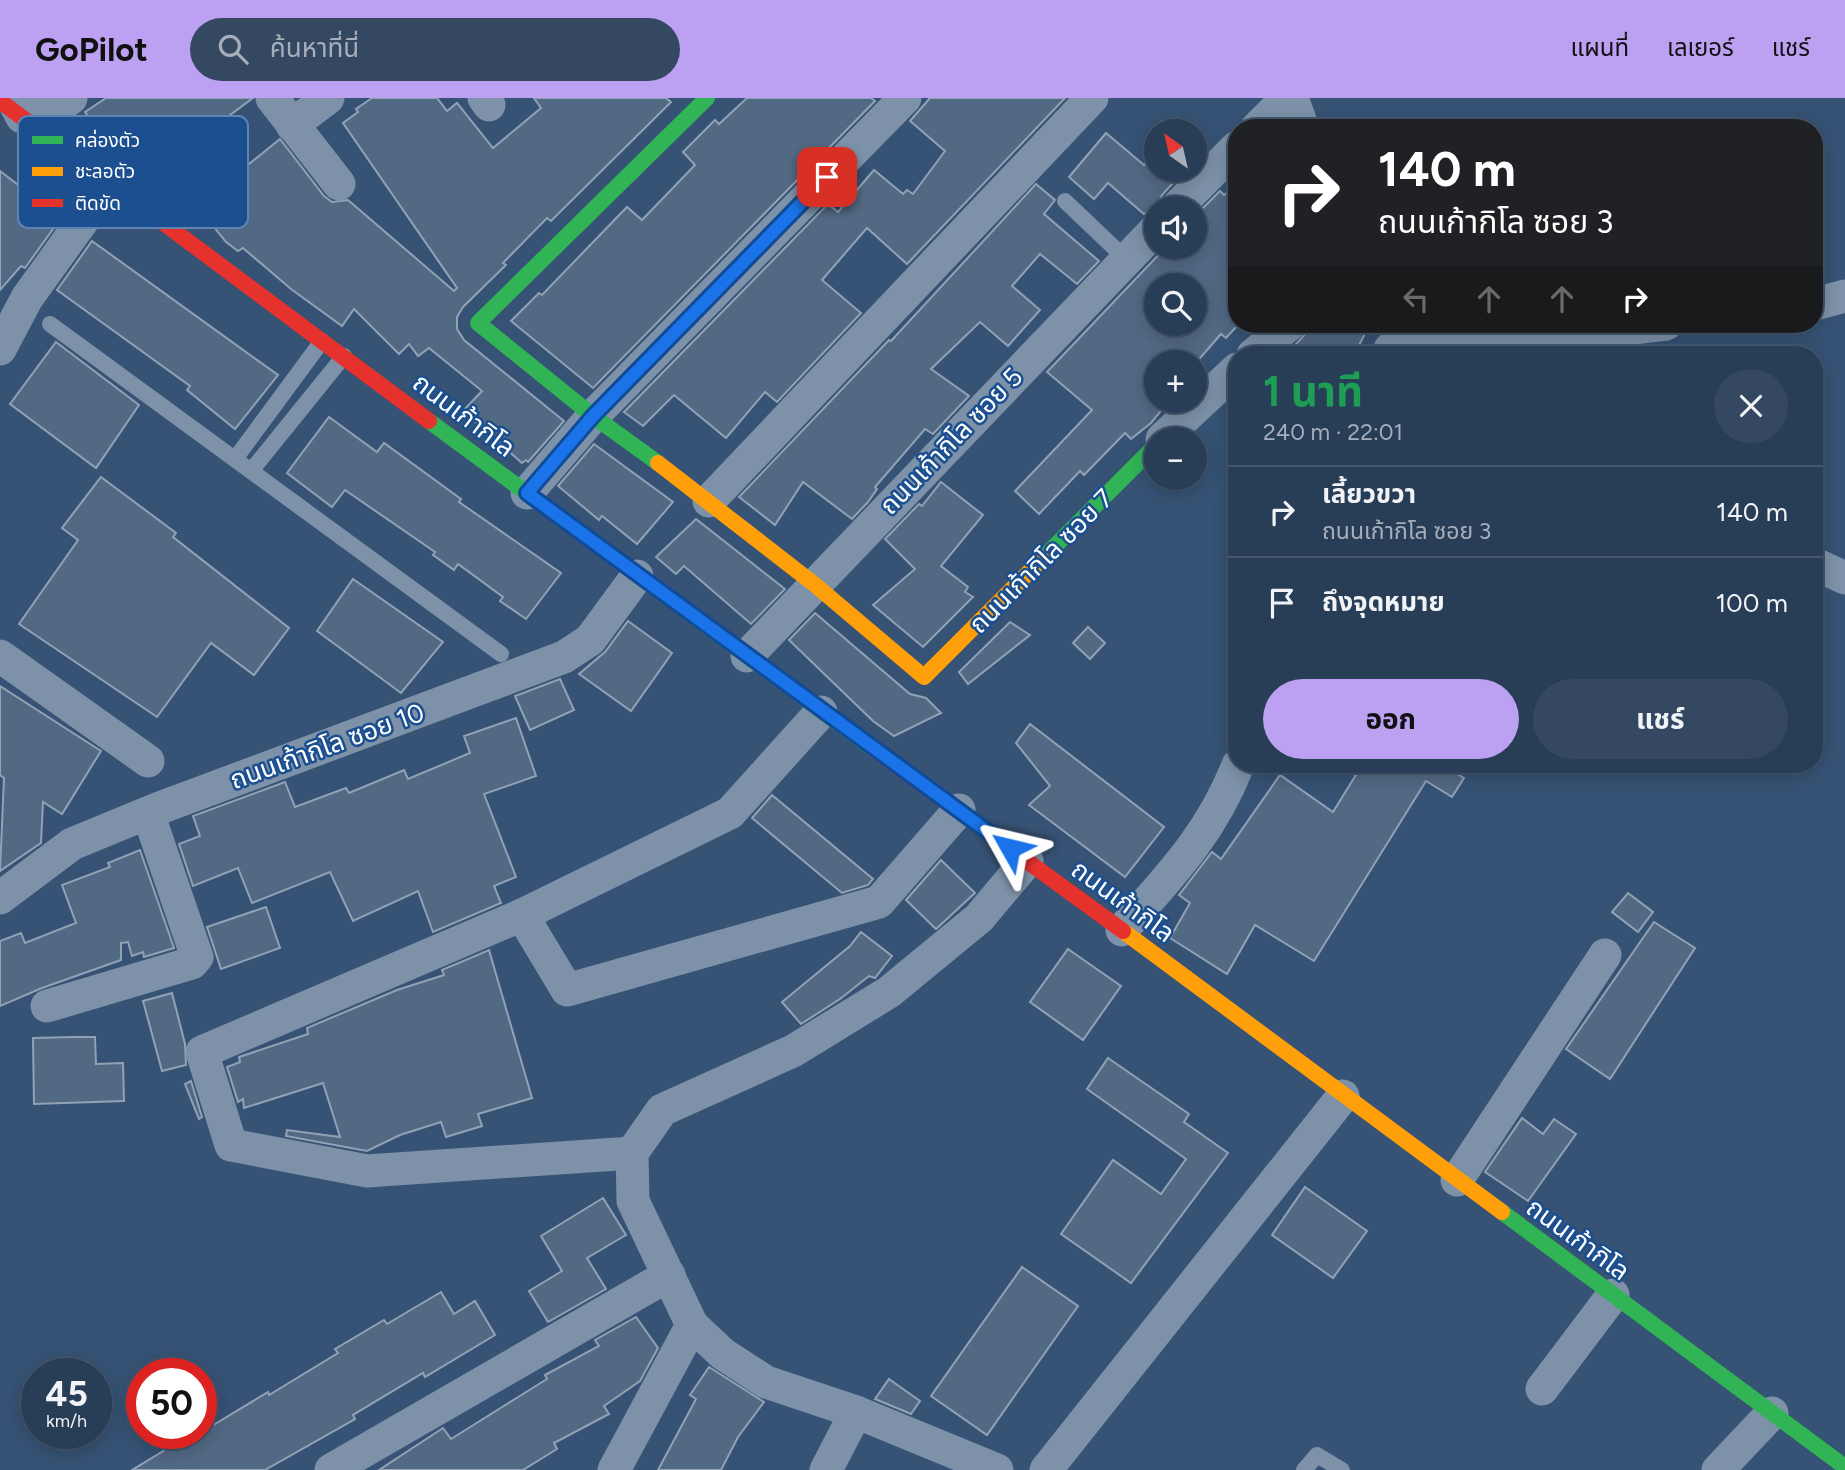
<!DOCTYPE html>
<html lang="th">
<meta charset="utf-8">
<style>
body{margin:0;font-family:Figtree,"Noto Sans Thai",sans-serif;background:#344961;color:#f1f3f6;height:100vh;display:flex;flex-direction:column;font-size:26px;white-space:nowrap}
*{box-sizing:border-box;margin:0}
p{font-size:23px;color:#a5aeba}
.icon{flex:none;width:38px;height:38px;fill:none;stroke:currentColor;stroke-width:2;stroke-linecap:round;stroke-linejoin:round}
.map{position:relative;flex:1;overflow:hidden}
.panel{position:absolute;left:1228px;top:248px;width:595px;height:427px;display:flex;flex-direction:column;background:#283e57;border-radius:28px;box-shadow:0 4px 18px #0003,0 0 0 2px #44576d}
.panel>*{flex:none}
.banner{position:absolute;left:1228px;top:21px;width:595px;height:214px;border-radius:28px;box-shadow:0 4px 18px #0003,0 0 0 2px #44576d;background:#202124;color:#fff;overflow:hidden}
.needle{width:46px;rotate:326deg}
.controls{position:absolute;left:1144px;top:21px;display:grid;gap:14px}
.controls a{display:grid;place-items:center;width:63px;height:63px;border-radius:50%;background:#283e57;box-shadow:0 4px 18px #0003,0 0 0 2px #44576d;font-size:35px}
.speed{position:absolute;left:21px;top:1260px;display:flex;gap:14px;font-size:35px;font-weight:700;text-align:center}
.speed>*{display:grid;place-content:center;width:91px;height:91px;border-radius:50%;background:#283e57;box-shadow:0 4px 18px #0003,0 0 0 2px #44576d;line-height:1}
.speed small{font-size:18px;font-weight:400}
.speed .limit{border:10px solid #d22;background:#fff;color:#111}
.pin{position:absolute;display:grid;place-items:center;width:60px;height:60px;color:#fff;margin:-30px;border-radius:14px;box-shadow:0 4px 10px #0006}
.me{position:absolute;width:77px;margin:-38px;rotate:307deg;stroke-linejoin:round;filter:drop-shadow(0 0 5px #0008)}
.turn{display:flex;align-items:center;gap:24px;height:147px;padding:0 35px;font-size:32px}
.turn .icon{width:91px;height:91px;stroke-width:2.5}
.turn b{display:block;font-size:49px;line-height:60px}
.lanes{display:flex;align-items:center;height:66px;padding:0 35px;background:#0003;justify-content:center;gap:35px;direction:ltr}
.lanes .off{opacity:.35}
.round{display:grid;place-items:center;flex:none;width:74px;height:74px;border-radius:37px;background:#344961}
.head{display:flex;align-items:center;justify-content:space-between;height:119px;padding:0 35px}
h1{font-size:42px;font-weight:700;line-height:52px;color:#1e9e55}
.cta{display:flex;gap:14px;margin-top:auto;padding:14px 35px}
.cta a{flex:1;height:80px;border-radius:42px;background:#bca0f2;color:#111;font-size:28px;font-weight:700;line-height:80px;text-align:center}
.cta a+a{background:#344961;color:#f1f3f6}
ul{padding:0;list-style:none}
li{display:flex;align-items:center;gap:21px;height:91px;padding:0 35px;border-top:2px solid #44576d}
li div{flex:1}
li b{display:block;font-size:26px}
li em{font-style:normal}
header{display:flex;align-items:center;gap:42px;box-sizing:border-box;height:98px;padding:0 35px;background:#bca0f2;color:#111}
header strong{font-size:33px}
nav{display:flex;gap:38px;margin-inline-start:auto;font-size:24px}
.search{width:490px;height:63px;background:#344961;display:flex;align-items:center;gap:18px;box-sizing:border-box;padding:0 24px;border-radius:38px;color:#a5aeba;font-size:26px}
.map>svg:first-child{display:block}
.building{fill:#526984;stroke:#92a2b6;stroke-width:2;fill-rule:evenodd}
.lines{fill:none;stroke-linecap:round;stroke-linejoin:round}
.lane{stroke:#7d92a8;stroke-width:16}
.street{stroke:#7d92a8;stroke-width:33}
.fast{stroke:#30b455;stroke-width:16}
.slow{stroke:#ff9f0a;stroke-width:16}
.jam{stroke:#e5322d;stroke-width:16}
.route-casing{stroke:#114b97;stroke-width:18}
.route{stroke:#1a73e8;stroke-width:12}
.labels{text-anchor:middle;stroke-width:5;stroke-linejoin:round;paint-order:stroke}
.street-label{font-size:26px;fill:#fff;stroke:#1b4f8f}
.key{fill:#1b4f8f;stroke:#5f84b1;stroke-width:2}
.key-label{font-size:19px;fill:#fff}
</style>
<header>
<strong>GoPilot</strong>
<div class="search"><svg class="icon" aria-label="search" viewBox="0 0 24 24"><circle cx="10" cy="10" r="6"/><path d="M15 15l6 6"/></svg>ค้นหาที่นี่</div>
<nav><a>แผนที่</a><a>เลเยอร์</a><a>แชร์</a></nav>
</header>
<div class="map">
<svg width="1845" height="1372" viewBox="0 0 1845 1372">
<rect width="100%" height="100%" fill="#365274"/>
<g class="building">
<path d="M106 0H253L214 29 244 70 280 41 324 98 332 104 348 102 454 193 457 190 343 25 358 14 356 11 372 0H437L447 13 457 5 493 50 541 10 534 0H666L671 4 551 123 547 120 503 165 506 167 463 209 457 219V231L464 242 564 323 528 364 526 362 522 365 463 313 482 293 429 250 418 258 409 246 399 256 354 211 342 228 291 191 243 150 238 153 226 144 202 114 194 119 161 71 144 83 139 79 118 50 113 54 85 14Z"/>
<path d="M747 0H871L875 3 593 290 511 223 539 195 542 197 627 109 642 122 695 67 683 54 715 22 719 26Z"/>
<path d="M930 0H1065L907 166 867 130 822 182 861 215 777 304 765 294 726 340 674 297 643 328 624 314 828 106 838 114 874 72 903 96 907 92 913 96 945 53 910 23Z"/>
<path d="M1106 35 1144 67 1147 63 1173 85 1162 97 1157 111 1144 116 1108 85 1094 101 1069 79Z"/>
<path d="M0 73 61 120 25 170 21 168 0 192Z"/>
<path d="M1036 86 1055 102 1044 116 1099 163 1077 186 1040 156 1012 188 1040 212 1008 248 980 224 931 271 969 298 933 336 925 331 875 389 877 391 868 404 852 421 803 384 775 427 739 399 889 242 891 243Z"/>
<path d="M1237 87V228L1226 240 1221 236 1195 266 1157 264V303H1169L1151 325 1131 341 1125 335 1084 377 1080 373 1039 416 1015 393 1092 312 1047 274 1166 149H1195V118L1220 93 1224 97ZM1157 187H1195V226H1157Z"/>
<path d="M92 143 278 277 235 331 187 292 190 288 57 192Z"/>
<path d="M1309 226H1370L1354 257H1314L1295 247 1308 233Z"/>
<path d="M56 244 139 307 96 370 10 306Z"/>
<path d="M329 319 377 354 384 345 461 401 459 404 561 475 526 521 500 503 503 499 458 466 454 472 433 457 435 454 345 392 332 409 287 375Z"/>
<path d="M594 346 673 404 637 446 602 418 599 422 558 388Z"/>
<path d="M101 379 176 435 173 439 289 530 254 577 211 545 157 619 19 526 78 442 62 430Z"/>
<path d="M941 384 983 417 941 468 968 489 965 494 973 499 923 549 873 507 915 471 885 441 919 406 922 408Z"/>
<path d="M696 421 785 491 751 526 684 468 676 476 656 459Z"/>
<path d="M353 481 443 544 401 595 317 533Z"/>
<path d="M815 515 910 596 926 600 941 615 894 638 873 623 789 542Z"/>
<path d="M628 523 672 555 631 613 579 576 605 554Z"/>
<path d="M1010 524 1030 537 968 586 959 574Z"/>
<path d="M1088 529 1105 545 1090 561 1073 545Z"/>
<path d="M560 581 574 612 530 632 515 598Z"/>
<path d="M0 588 101 653 62 716 43 704 41 745 0 773 4 680 0 677Z"/>
<path d="M516 620 536 678 484 696 516 779 494 788 501 805 433 834 418 793 353 823 330 774 252 805 238 770 193 788 179 746 200 738 193 718 285 684 295 709 346 690 349 695 404 672 408 681 470 655 464 638Z"/>
<path d="M1030 626 1164 729 1125 779 1029 707 1050 688 1016 645Z"/>
<path d="M1362 667H1441L1464 680 1452 699 1426 683 1314 863 1255 827 1227 876 1170 840 1190 805 1179 797 1212 754 1221 761 1280 677 1333 714Z"/>
<path d="M772 697 873 781 868 787 842 795 752 720Z"/>
<path d="M140 752 174 850 144 859 143 854 132 858 128 844 121 845V862L42 890 0 908V843L21 835 25 845 76 825 62 787 110 769 108 765Z"/>
<path d="M941 762 975 795 936 831 906 802Z"/>
<path d="M1628 795 1653 814 1638 834 1612 814Z"/>
<path d="M266 809 280 850 221 871 207 829Z"/>
<path d="M1654 824 1695 850 1610 981 1566 951Z"/>
<path d="M861 834 892 858 875 880 869 878 840 901 801 926 782 904 850 848Z"/>
<path d="M1068 851 1121 888 1083 942 1030 904Z"/>
<path d="M489 852 532 1000 478 1016 482 1028 446 1039 441 1024 400 1037 367 1053 286 1038 287 1032 340 1039 323 985 244 1010 243 1001 238 1004 227 969 240 964 239 959 308 936 307 930 397 892 444 877 442 872Z"/>
<path d="M172 895 185 946 186 967 162 973 143 903Z"/>
<path d="M74 939H95L96 966 123 965 124 1003 34 1006 33 940Z"/>
<path d="M1108 960 1189 1016 1184 1024 1228 1055 1131 1185 1061 1136 1113 1062 1161 1096 1186 1061 1087 991Z"/>
<path d="M191 983 202 1019 199 1021 185 986Z"/>
<path d="M1522 1020 1543 1036 1554 1021 1576 1036 1528 1103 1485 1074Z"/>
<path d="M1305 1089 1367 1133 1333 1180 1272 1137Z"/>
<path d="M603 1100 626 1137 587 1160 606 1191 548 1224 529 1193 562 1173 541 1138Z"/>
<path d="M1022 1169 1078 1208 987 1337 931 1298Z"/>
<path d="M441 1194 454 1216 475 1203 495 1237 425 1279 423 1275 353 1317 355 1321 265 1372H132L193 1335H201L204 1329 205 1332 268 1294 269 1297 338 1255 335 1251 384 1222 387 1226Z"/>
<path d="M636 1219 658 1250 640 1283 604 1308 609 1316 554 1345 557 1351 523 1372H379L443 1330 451 1341 547 1281 545 1277 599 1248 595 1242Z"/>
<path d="M709 1269 764 1304 738 1339 721 1372H658L696 1301 690 1297Z"/>
<path d="M889 1281 920 1303 911 1316 875 1301Z"/>
</g>
<g class="lines">
<g class="lane">
<path d="M1065 103 1126 161"/>
<path d="M50 226 501 556"/>
<path d="M235 361 322 243"/>
<path d="M251 373 344 258"/>
<path d="M1304 1372 1317 1357 1342 1372"/>
</g>
<g class="street">
<path d="M12 0 22 19 40 0"/>
<path d="M272 0 339 86"/>
<path d="M484 0 489 7"/>
<path d="M1292 0 1303 30"/>
<path d="M35 27 71 0"/>
<path d="M292 27 328 0"/>
<path d="M1257 30 1287 0"/>
<path d="M1176 110 1237 49"/>
<path d="M1815 206 1845 198"/>
<path d="M0 251 27 200 109 86"/>
<path d="M1390 251 1471 250 1666 226"/>
<path d="M1253 257 1290 226"/>
<path d="M1162 341 1237 271"/>
<path d="M527 395 593 318 905 0"/>
<path d="M709 403 1092 0"/>
<path d="M1815 466 1845 480"/>
<path d="M0 558 148 663"/>
<path d="M747 558 1157 130"/>
<path d="M0 800 72 746 157 711 564 559 590 542 637 478"/>
<path d="M522 817 567 892 879 804 959 712"/>
<path d="M1122 832C1170 778 1211 736 1238 667"/>
<path d="M47 908 192 865 197 859 148 715"/>
<path d="M632 1055 367 1073 231 1047 202 954 522 817 730 715 821 614"/>
<path d="M1457 1082 1605 857"/>
<path d="M692 1227 723 1256 766 1284 856 1314 997 1372"/>
<path d="M1542 1291 1613 1197"/>
<path d="M331 1372 669 1177"/>
<path d="M614 1372 692 1227 633 1103 632 1055 662 1012 793 953 889 894 979 820 1027 763"/>
<path d="M826 1372 856 1314"/>
<path d="M1046 1372 1343 998"/>
<path d="M1718 1372 1772 1315"/>
</g>
<g class="fast">
<path d="M429 323 872 650"/>
<path d="M658 365 593 318 478 225 707 0"/>
<path d="M1043 460 1157 346"/>
<path d="M1502 1114 1845 1369"/>
</g>
<g class="slow">
<path d="M658 365 814 486 924 579 1043 460"/>
<path d="M1123 833 1502 1114"/>
</g>
<g class="jam">
<path d="M0 3 429 323"/>
<path d="M872 650 1123 833"/>
</g>
</g>
<g class="lines">
<g class="route-casing">
<path id="route" d="M827 79 593 318 527 395 1010 750"/>
</g>
<use href="#route" class="route"/>
</g>
<g class="labels">
<g class="street-label">
<text transform="translate(464 317) rotate(37)" y="9">ถนนเก้ากิโล</text>
<text transform="translate(951 343) rotate(-46)" y="9">ถนนเก้ากิโล ซอย 5</text>
<text transform="translate(1041 463) rotate(-45)" y="9">ถนนเก้ากิโล ซอย 7</text>
<text transform="translate(327 648) rotate(-20)" y="9">ถนนเก้ากิโล ซอย 10</text>
<text transform="translate(1123 803) rotate(36)" y="9">ถนนเก้ากิโล</text>
<text transform="translate(1578 1141) rotate(36)" y="9">ถนนเก้ากิโล</text>
</g>
</g>
<rect x="18" y="18" width="230" height="112" rx="10" class="key"/>
<rect x="32" y="38" width="31" height="8" fill="#30b455"/>
<rect x="32" y="69" width="31" height="9" fill="#ff9f0a"/>
<rect x="32" y="101" width="31" height="8" fill="#e5322d"/>
<g class="key-label">
<text x="75" y="49">คล่องตัว</text>
<text x="75" y="80">ชะลอตัว</text>
<text x="75" y="112">ติดขัด</text>
</g>
</svg>
<div class="controls">
<a><svg class="needle" viewBox="-14 -14 28 28"><path d="M0-13l5 13h-10z" fill="#e53935"/><path d="M0 13l5-13h-10z" fill="#a5aeba"/></svg></a>
<a><svg class="icon" aria-label="sound" viewBox="0 0 24 24"><path d="M4 9h4l5-4v14l-5-4H4zM17 9q2 3 0 6"/></svg></a>
<a><svg class="icon" aria-label="search" viewBox="0 0 24 24"><circle cx="10" cy="10" r="6"/><path d="M15 15l6 6"/></svg></a>
<a>+</a>
<a>−</a>
</div>
<div class="speed"><div>45<small>km/h</small></div><div class="limit">50</div></div>
<div class="pin" style="left:827px;top:79px;background:#d93025"><svg class="icon" aria-label="arrive" viewBox="0 0 24 24"><path d="M6 21V4h12l-3 4 3 4H6"/></svg></div>
<svg class="me" style="left:1010px;top:750px" viewBox="-20 -20 40 40"><path d="M0-17L14 15 0 8-14 15z" fill="#1a73e8" stroke="#fff" stroke-width="4"/></svg>
<div class="banner">
<div class="turn"><svg class="icon" aria-label="right" viewBox="0 0 24 24"><path d="M7 20v-9h11M14 6l5 5-5 5"/></svg><div><b>140 m</b>ถนนเก้ากิโล ซอย 3</div></div>
<div class="lanes"><svg class="icon off" aria-label="left" viewBox="0 0 24 24"><path d="M17 20v-9H6M10 6l-5 5 5 5"/></svg><svg class="icon off" aria-label="ahead" viewBox="0 0 24 24"><path d="M12 20V5M6 11l6-6 6 6"/></svg><svg class="icon off" aria-label="ahead" viewBox="0 0 24 24"><path d="M12 20V5M6 11l6-6 6 6"/></svg><svg class="icon" aria-label="right" viewBox="0 0 24 24"><path d="M7 20v-9h11M14 6l5 5-5 5"/></svg></div>
</div>
<section class="panel">
<div class="head"><div><h1>1 นาที</h1><p>240 m · 22:01</p></div><a class="round"><svg class="icon" aria-label="close" viewBox="0 0 24 24"><path d="M6 6l12 12M18 6L6 18"/></svg></a></div>
<ul>
<li><svg class="icon" aria-label="right" viewBox="0 0 24 24"><path d="M7 20v-9h11M14 6l5 5-5 5"/></svg><div><b>เลี้ยวขวา</b><p>ถนนเก้ากิโล ซอย 3</p></div><em>140 m</em></li>
<li><svg class="icon" aria-label="arrive" viewBox="0 0 24 24"><path d="M6 21V4h12l-3 4 3 4H6"/></svg><div><b>ถึงจุดหมาย</b></div><em>100 m</em></li>
</ul>
<div class="cta"><a>ออก</a><a>แชร์</a></div>
</section>
</div>
